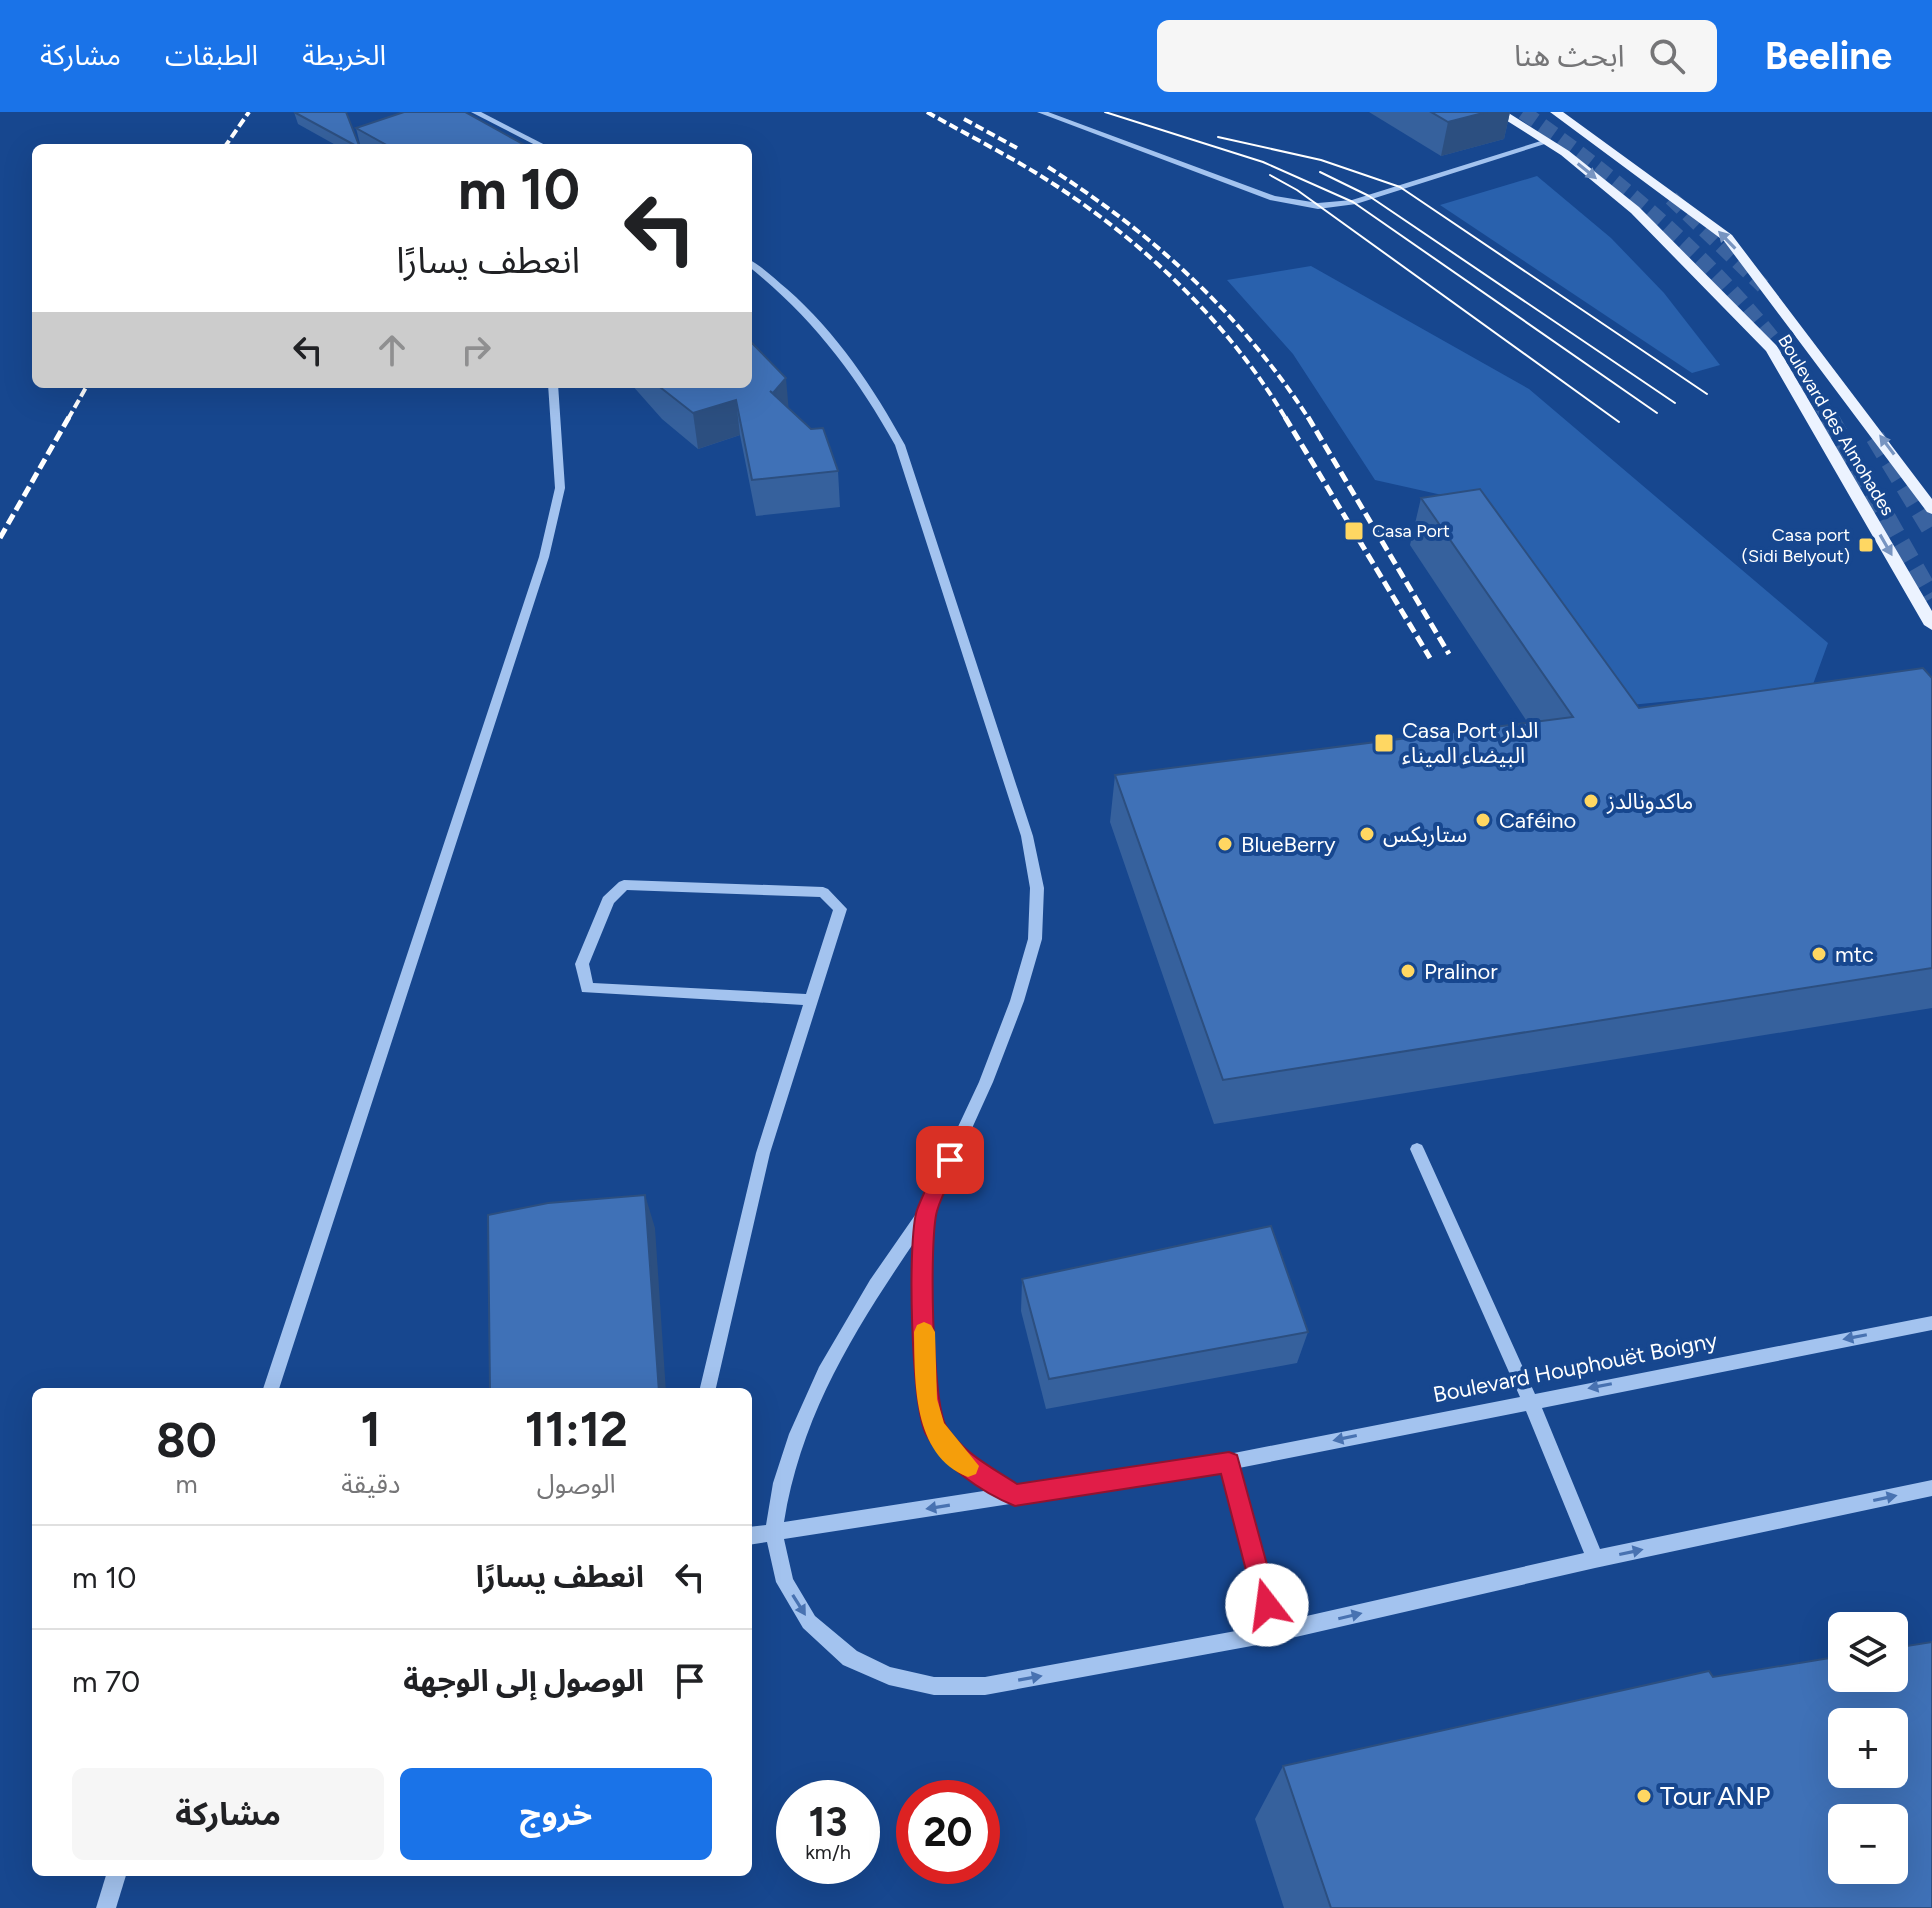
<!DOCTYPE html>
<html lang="ar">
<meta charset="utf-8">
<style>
body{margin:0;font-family:Figtree,"Noto Sans Arabic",sans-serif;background:#f6f6f6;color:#202124;direction:rtl;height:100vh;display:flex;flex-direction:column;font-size:30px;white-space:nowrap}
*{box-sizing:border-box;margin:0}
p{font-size:26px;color:#757577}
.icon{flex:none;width:44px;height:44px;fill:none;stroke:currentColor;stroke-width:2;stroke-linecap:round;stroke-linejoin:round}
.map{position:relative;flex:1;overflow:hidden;direction:ltr}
.side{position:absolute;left:32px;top:1276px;width:720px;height:488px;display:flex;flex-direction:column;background:#fff;border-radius:12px;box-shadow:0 8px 32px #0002;direction:rtl}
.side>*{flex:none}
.top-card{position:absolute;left:32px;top:32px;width:720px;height:244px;border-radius:12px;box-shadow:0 8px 32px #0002;direction:rtl;background:#fff;color:#202124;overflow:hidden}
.tools{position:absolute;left:1828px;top:1500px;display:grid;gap:16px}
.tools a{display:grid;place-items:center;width:80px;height:80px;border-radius:12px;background:#fff;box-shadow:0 8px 32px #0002;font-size:40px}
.speed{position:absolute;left:776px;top:1668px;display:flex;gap:16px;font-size:40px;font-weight:700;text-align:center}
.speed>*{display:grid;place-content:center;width:104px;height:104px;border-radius:50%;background:#fff;box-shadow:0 8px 32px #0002;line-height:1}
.speed small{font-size:20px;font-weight:400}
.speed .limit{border:12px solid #d22;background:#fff;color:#111}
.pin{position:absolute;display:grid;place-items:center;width:68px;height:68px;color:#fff;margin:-34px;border-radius:16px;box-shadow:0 4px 12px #0006}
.me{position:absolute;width:88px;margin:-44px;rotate:345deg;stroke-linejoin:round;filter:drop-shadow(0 0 6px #0008)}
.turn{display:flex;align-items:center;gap:28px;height:168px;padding:0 40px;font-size:36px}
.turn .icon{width:104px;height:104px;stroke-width:2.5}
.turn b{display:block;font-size:56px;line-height:68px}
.lanes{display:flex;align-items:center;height:76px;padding:0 40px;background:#0003;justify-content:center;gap:40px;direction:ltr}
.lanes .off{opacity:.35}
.eta{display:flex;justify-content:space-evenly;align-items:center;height:136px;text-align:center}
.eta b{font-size:48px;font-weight:700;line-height:56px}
.cta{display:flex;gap:16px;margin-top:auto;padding:16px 40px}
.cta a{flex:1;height:92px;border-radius:12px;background:#1a73e8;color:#fff;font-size:32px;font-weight:700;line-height:92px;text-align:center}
.cta a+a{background:#f6f6f6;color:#202124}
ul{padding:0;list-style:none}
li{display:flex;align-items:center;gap:24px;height:104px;padding:0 40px;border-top:2px solid #e0e0e0}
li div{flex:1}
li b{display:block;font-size:30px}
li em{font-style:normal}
header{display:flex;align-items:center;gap:48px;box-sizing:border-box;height:112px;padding:0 40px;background:#1a73e8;color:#fff}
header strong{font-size:38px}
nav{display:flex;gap:44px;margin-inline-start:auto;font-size:28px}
.search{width:560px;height:72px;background:#f6f6f6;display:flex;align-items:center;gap:20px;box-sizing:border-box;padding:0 28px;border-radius:12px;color:#757577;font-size:30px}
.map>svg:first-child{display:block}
.green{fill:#2961ad}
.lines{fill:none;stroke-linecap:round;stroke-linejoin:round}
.highway-tunnel-far1{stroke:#3a63a0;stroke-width:15;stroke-dasharray:15 8;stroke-linecap:butt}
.highway-tunnel{stroke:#3a63a0;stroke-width:19;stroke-dasharray:19 10;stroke-linecap:butt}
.minor{fill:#a3c3ef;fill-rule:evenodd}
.major{fill:#ecf3ff;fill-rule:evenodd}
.tram{stroke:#fff;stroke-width:2}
.rail-far1{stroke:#fff;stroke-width:4;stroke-dasharray:9 4;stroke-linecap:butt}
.rail{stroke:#fff;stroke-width:5;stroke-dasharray:11 5;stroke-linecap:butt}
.wall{fill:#36619d}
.shaded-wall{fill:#2c4f80}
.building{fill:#3f71b7;stroke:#2c4f80;stroke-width:2;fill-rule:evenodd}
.oneway{fill:#7794c1}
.oneway2{fill:#4872b1}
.route{fill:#e11d48;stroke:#92132f;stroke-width:2}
.slow{fill:#f59e0b}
.poi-dot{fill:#ffd762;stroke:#17478f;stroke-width:3}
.labels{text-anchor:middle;stroke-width:8;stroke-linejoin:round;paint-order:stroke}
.far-street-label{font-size:18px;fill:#fff;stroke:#17478f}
.far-poi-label{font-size:18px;fill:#fff;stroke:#17478f;text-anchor:start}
.poi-label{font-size:22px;fill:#fff;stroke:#17478f;text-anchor:start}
.street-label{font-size:22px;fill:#fff;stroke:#17478f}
.near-poi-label{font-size:26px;fill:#fff;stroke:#17478f;text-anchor:start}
</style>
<header>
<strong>Beeline</strong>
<div class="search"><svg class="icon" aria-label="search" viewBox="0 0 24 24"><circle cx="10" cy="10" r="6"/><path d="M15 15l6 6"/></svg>ابحث هنا</div>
<nav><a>الخريطة</a><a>الطبقات</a><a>مشاركة</a></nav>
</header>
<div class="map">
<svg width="1932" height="1796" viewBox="0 0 1932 1796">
<rect width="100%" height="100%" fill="#17478f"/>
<g class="green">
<path d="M1537 64 1611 126 1664 181 1720 253 1692 261 1440 93Z"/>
<path d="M1311 154 1529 277 1828 531 1812 575 1610 595 1442 383 1375 368 1293 242 1227 168Z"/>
</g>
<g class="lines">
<g class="highway-tunnel-far1">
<path d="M1523 0C1643 84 1752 182 1830 307"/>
<path d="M1671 86 1763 174"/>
</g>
<g class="highway-tunnel">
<path d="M1829 305 1932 486"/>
<path d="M1875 325 1932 419"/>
</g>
<g class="minor">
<path d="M471 0H481L551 36H541Z"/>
<path d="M1037 0H1048L1275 84 1318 91 1352 88 1544 28 1551 30 1356 92 1318 97 1270 88Z"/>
<path d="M748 147C762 154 775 167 787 177 837 221 873 275 905 333L1033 724 1044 776 1042 827 1024 889 993 970 934 1100 930 1192 932 1260 938 1291 946 1315 959 1336 980 1354 1016 1374 1229 1342 1520 1285 1410 1037 1412 1033 1417 1031 1422 1033 1424 1037 1535 1282 1932 1204V1218L1542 1296 1600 1437 1932 1368V1384L1595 1456 1274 1530 985 1583H934L889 1573 843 1553 803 1516 776 1470 767 1430 748 1433V1415L766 1413 773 1371 789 1322 819 1255 870 1168 920 1096 979 970 1010 889 1028 827 1030 776 1021 724 895 333C856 263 811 204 748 154ZM917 1126C913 1194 902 1294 949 1350 960 1362 976 1371 990 1378L784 1410C802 1300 856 1216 917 1126ZM1526 1299 1584 1441 1280 1510 1239 1356ZM1223 1359 1263 1514 985 1565H934L890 1555 857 1539 815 1504 793 1467 784 1427Z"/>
<path d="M548 272H558L565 376 549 445 278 1280H262L539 445 555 376Z"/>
<path d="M624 768 823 775 828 777 847 797 770 1041 715 1280H699L756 1041 803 893 582 880 575 852 603 785 619 770ZM627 778 820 785 833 798 806 882 593 871 589 852 614 791Z"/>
<path d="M107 1760H127L116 1796H96Z"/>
</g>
<g class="major">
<path d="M1493 0H1507L1569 39 1639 95 1777 234 1932 499V518L1924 513 1766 239 1631 101 1561 43Z"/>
<path d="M1550 0H1563L1732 123 1932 387V402L1927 400 1724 129Z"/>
</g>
<g class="tram">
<path d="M1105 0 1263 50 1353 90 1657 301"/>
<path d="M1218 25 1321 48 1400 75 1707 282"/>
<path d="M1320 60 1369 84 1675 291"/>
<path d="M1270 63 1297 78 1619 310"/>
</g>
<g class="rail-far1">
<path d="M927 0C969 24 1014 46 1055 73 1147 133 1230 213 1286 307"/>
<path d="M964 7 1017 36"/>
<path d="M224 36 249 0"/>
<path d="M1048 55C1153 122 1241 202 1309 307"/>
<path d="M68 307 88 272"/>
</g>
<g class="rail">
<path d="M1285 305 1430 546"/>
<path d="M1308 305 1449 542"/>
<path d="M0 426 69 305"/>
</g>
</g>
<g class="wall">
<path d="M294 0 360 36H341L298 12Z"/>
<path d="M1369 0H1510L1504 27 1441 44Z"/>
<path d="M356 16 530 36H361Z"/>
<path d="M631 272H748L788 296 838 359 840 395 756 404 740 323 698 337 662 307Z"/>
<path d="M1421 386 1639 596 1932 566V896L1214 1012 1110 710 1115 663 1528 611 1410 433Z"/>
<path d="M1022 1167 1308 1220 1297 1251 1046 1297 1021 1199Z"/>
<path d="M1713 1565 1932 1796H1284L1255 1707 1283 1654Z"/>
</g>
<g class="shaded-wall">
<path d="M1487 0H1510L1504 27 1441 44 1448 10Z"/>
<path d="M786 266 789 301 773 281Z"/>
<path d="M736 288 740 323 698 337 693 301Z"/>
<path d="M645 1083 655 1116 666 1280H659Z"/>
</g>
<g class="building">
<path d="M294 0H346L360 36Z"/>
<path d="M404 0H465L530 36H392L356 16Z"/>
<path d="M1431 0H1487L1448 10Z"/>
<path d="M748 227 786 266 773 281 770 279 811 317 823 316 838 359 752 368 736 288 693 301 656 272H748Z"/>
<path d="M1480 377 1639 596 1923 556 1932 566V856L1223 968 1115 663 1573 605 1421 386Z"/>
<path d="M645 1083 659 1280H490L488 1103 548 1091Z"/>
<path d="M1271 1114 1308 1220 1049 1267 1022 1167Z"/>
<path d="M1932 1530V1796H1331L1283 1654 1709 1559 1713 1565 1842 1544V1566H1894V1536ZM1842 1610H1894V1662H1842ZM1842 1706H1894V1758H1842Z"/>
</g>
<defs><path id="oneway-solid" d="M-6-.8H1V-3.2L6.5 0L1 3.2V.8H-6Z" transform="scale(2)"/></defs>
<g class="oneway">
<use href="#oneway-solid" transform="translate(1587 59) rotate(39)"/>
<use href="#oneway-solid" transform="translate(1727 128) rotate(-134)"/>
<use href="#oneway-solid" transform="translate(1887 333) rotate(-127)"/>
<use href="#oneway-solid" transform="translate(1886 433) rotate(60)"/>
</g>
<g class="oneway2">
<use href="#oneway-solid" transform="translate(1855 1225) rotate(169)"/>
<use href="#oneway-solid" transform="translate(1600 1274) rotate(169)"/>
<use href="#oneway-solid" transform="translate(1345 1326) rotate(168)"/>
<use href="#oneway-solid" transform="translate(1885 1386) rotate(-12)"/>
<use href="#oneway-solid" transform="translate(938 1395) rotate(171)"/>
<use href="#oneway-solid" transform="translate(1631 1440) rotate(-12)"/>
<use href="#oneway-solid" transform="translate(799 1493) rotate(58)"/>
<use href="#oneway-solid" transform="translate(1350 1504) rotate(-13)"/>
<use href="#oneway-solid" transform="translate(1030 1566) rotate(-10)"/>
</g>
<path class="route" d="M950 1040 960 1048C953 1064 942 1081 937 1099 929 1127 932 1291 946 1314 963 1341 991 1355 1017 1372L1229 1340 1237 1343 1278 1493 1275 1501 1267 1504 1258 1501 1255 1493 1221 1362 1015 1394C981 1380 943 1354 926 1322 911 1294 907 1128 917 1098 924 1079 934 1060 943 1042Z"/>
<path class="slow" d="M924 1210 931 1213 935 1220 937 1287 944 1311 979 1354 976 1362 968 1365C912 1343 915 1269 914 1220L917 1213Z"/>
<g class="poi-dot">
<rect x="1344" y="409" width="20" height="20" rx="4"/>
<rect x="1858" y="425" width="16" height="16" rx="4"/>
<rect x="1374" y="621" width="20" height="20" rx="4"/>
<circle cx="1591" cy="689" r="8"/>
<circle cx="1483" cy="708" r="8"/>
<circle cx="1367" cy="722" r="8"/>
<circle cx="1225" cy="732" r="8"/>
<circle cx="1819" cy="842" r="8"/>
<circle cx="1408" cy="859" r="8"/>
<circle cx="1644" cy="1684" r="8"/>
</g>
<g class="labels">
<g class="far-street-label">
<text transform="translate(1836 313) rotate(59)" y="6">Boulevard des Almohades</text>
</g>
<g class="far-poi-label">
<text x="1372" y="425">Casa Port</text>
<text x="1850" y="429" text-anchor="end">Casa port<tspan x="1850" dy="21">(Sidi Belyout)</tspan></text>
</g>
<g class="poi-label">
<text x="1402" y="626">Casa Port الدار<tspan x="1402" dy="25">البيضاء الميناء</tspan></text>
<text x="1607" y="697">ماكدونالدز</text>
<text x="1499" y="716">Caféino</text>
<text x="1383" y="730">ستاربكس</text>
<text x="1241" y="740">BlueBerry</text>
<text x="1835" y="850">mtc</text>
<text x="1424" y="867">Pralinor</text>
</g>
<g class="street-label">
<text transform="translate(1575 1255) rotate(-11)" y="8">Boulevard Houphouët Boigny</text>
</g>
<g class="near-poi-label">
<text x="1660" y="1693">Tour ANP</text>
</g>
</g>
</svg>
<div class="tools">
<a><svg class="icon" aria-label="layers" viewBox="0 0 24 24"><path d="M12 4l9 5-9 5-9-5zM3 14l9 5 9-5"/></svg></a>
<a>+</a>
<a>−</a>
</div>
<div class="speed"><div>13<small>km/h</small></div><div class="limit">20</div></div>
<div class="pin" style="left:950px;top:1048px;background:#d93025"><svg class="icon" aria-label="arrive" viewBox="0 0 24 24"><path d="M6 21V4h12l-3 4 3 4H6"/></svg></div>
<svg class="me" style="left:1267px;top:1493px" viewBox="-20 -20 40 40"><circle r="19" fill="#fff"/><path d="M0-13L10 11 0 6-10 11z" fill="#e11d48"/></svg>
<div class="top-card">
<div class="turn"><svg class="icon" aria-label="left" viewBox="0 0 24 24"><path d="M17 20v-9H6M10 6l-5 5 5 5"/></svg><div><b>10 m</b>انعطف يسارًا</div></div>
<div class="lanes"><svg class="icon" aria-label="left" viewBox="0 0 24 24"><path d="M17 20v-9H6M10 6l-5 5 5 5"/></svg><svg class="icon off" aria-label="ahead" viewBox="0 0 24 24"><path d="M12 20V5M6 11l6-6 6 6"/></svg><svg class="icon off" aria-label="right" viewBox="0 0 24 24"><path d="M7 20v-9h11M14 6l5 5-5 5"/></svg></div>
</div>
<section class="side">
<div class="eta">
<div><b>11:12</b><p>الوصول</p></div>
<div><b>1</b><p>دقيقة</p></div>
<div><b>80</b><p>m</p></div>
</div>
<ul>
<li><svg class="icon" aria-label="left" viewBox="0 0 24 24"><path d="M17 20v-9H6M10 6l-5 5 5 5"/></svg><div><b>انعطف يسارًا</b></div><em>10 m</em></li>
<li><svg class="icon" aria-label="arrive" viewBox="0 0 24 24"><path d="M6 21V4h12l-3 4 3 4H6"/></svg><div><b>الوصول إلى الوجهة</b></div><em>70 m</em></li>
</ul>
<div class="cta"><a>خروج</a><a>مشاركة</a></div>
</section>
</div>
